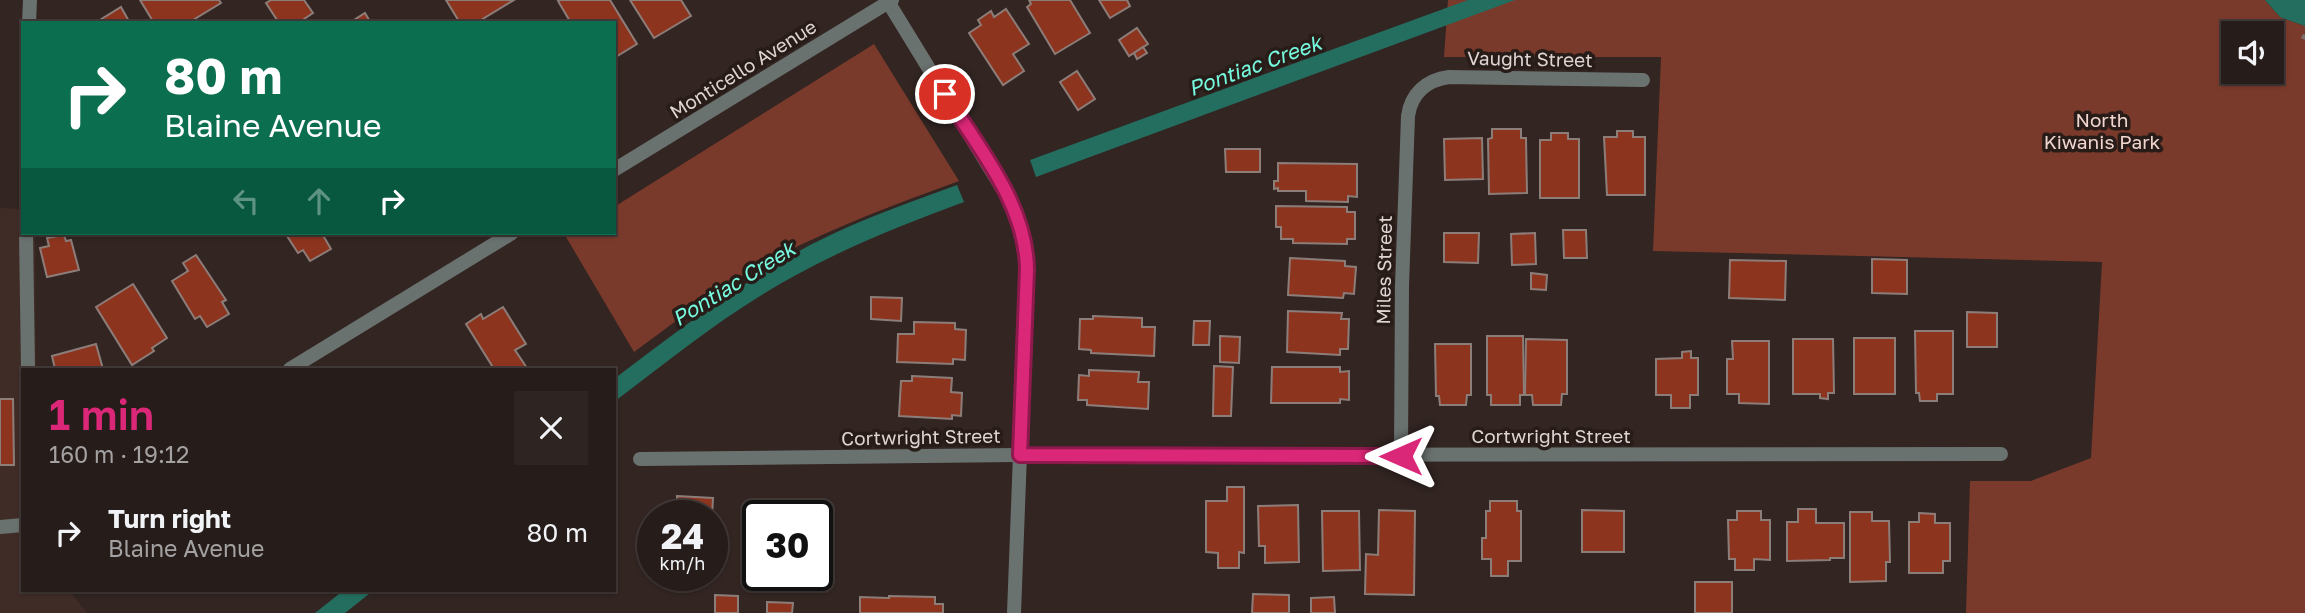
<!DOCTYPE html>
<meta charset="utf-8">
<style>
body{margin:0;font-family:"Golos Text",sans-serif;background:#2e2523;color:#f1f3f6;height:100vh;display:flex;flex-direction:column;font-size:26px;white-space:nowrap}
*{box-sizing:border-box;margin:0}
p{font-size:23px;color:#a4a1a2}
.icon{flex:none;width:38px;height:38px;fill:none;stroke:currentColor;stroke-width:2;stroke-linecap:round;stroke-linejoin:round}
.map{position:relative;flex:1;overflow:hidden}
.drawer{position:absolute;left:21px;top:368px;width:595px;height:224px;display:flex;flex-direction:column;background:#261c1a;border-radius:0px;box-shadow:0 2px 5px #0004,0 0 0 2px #423a39}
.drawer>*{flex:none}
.banner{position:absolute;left:21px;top:21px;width:595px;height:214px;border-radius:0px;box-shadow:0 2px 5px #0004,0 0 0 2px #423a39;background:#0b6e4f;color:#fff;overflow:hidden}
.controls{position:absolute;left:2221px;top:21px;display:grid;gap:14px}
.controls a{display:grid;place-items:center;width:63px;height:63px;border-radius:0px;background:#261c1a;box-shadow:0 2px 5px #0004,0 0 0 2px #423a39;font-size:35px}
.speed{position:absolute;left:637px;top:500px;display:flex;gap:14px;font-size:35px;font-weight:700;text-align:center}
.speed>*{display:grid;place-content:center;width:91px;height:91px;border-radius:50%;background:#261c1a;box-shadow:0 2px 5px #0004,0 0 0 2px #423a39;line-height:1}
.speed small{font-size:18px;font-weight:400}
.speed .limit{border:4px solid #111;border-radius:10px;background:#fff;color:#111}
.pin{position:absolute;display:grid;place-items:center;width:60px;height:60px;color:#fff;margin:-30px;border:4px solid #fff;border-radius:50%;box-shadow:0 2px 7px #0007}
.me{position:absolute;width:77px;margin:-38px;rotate:270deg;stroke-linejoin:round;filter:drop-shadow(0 0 5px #0008)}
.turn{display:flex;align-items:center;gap:24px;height:147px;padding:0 28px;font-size:32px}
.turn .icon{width:91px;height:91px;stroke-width:2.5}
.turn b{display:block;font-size:49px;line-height:60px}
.lanes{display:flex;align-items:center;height:66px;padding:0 28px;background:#0003;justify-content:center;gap:35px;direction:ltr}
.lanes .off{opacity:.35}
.round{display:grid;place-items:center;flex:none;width:74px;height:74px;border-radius:0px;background:#2e2523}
.overview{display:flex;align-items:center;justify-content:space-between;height:119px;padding:0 28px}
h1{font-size:42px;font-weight:600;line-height:52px;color:#db2777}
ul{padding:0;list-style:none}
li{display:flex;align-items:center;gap:21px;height:91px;padding:0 28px}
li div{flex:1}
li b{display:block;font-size:26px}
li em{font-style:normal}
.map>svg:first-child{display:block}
.built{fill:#3f2c27}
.green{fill:#7a3a2b;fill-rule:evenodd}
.water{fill:#246e60}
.building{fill:#8d341f;stroke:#8d7d79;stroke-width:2}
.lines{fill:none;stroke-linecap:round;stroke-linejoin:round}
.path{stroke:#7e7270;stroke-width:4.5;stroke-dasharray:5 3.5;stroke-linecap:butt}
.service{stroke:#6a7270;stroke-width:14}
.minor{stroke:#6a7270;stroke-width:14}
.route-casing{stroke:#8e194d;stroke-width:18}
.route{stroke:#db2777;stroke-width:12}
.labels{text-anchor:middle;stroke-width:7;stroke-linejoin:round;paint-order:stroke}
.street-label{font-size:19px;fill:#ded5d3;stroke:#281c18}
.park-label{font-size:19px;fill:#f0d6cf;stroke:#281c18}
.water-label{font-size:21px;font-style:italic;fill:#76fbe0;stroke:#281c18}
</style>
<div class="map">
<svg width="2305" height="613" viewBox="0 0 2305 613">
<rect width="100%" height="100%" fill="#322522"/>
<path class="built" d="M0 208 23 209V233H35L36 369H23V590H69L87 613H0Z"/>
<g class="green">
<path d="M1448 0H2265L2280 17 2305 26V613H1966L1970 481H2031L2091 458 2102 262 1653 251 1661 57H1444ZM2233 33H2272V72H2233Z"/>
<path d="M874 44 959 181C880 210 801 239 730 283 697 304 666 329 634 352L566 237 572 233H614V207Z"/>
</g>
<g class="water">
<path d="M1468 0H1515L1036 177 1030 160Z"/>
<path d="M2265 0H2305V26L2280 17Z"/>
<path d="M957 185 964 202C907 223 851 245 798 274 732 309 673 357 614 402V379C670 336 725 295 785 259 839 227 899 206 957 185Z"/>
<path d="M344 590H374L345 613H315Z"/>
</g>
<g class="building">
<path d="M140 0H219L221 3 188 23H154Z"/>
<path d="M271 0H304L313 13 298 23H279L266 3Z"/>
<path d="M446 0H514L476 23H460Z"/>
<path d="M560 0H610L637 44 614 58V23H571L558 1Z"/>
<path d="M630 0H681L691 16 654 38Z"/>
<path d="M1029 0H1070L1090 33 1055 54 1027 7 1031 4Z"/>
<path d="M1099 0H1127L1130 6 1110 18Z"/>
<path d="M121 7 130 23H95Z"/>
<path d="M1006 9 1029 44 1013 54 1024 71 1003 85 969 33 981 25 978 20 991 11 994 17Z"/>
<path d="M365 13 371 23H355L354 20Z"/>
<path d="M1137 28 1148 44 1129 56 1119 40Z"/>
<path d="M1143 47 1147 53 1137 59 1134 53Z"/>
<path d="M1077 71 1095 99 1078 110 1060 82Z"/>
<path d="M1492 129H1521V138H1526L1527 193 1489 194 1488 139 1492 138Z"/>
<path d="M1617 131H1633V137H1645V195H1607L1604 137H1617Z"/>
<path d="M1551 133H1568V139H1579V198H1540V140H1551Z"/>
<path d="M1482 138 1483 179 1445 180 1444 139Z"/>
<path d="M1225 149H1260V172H1226Z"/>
<path d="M1278 163 1357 164V197L1348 196V202L1306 201V191H1278V188L1274 189V181H1278Z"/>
<path d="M1276 206 1347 207V212H1355V239H1347V244L1293 243V239H1281V227H1276Z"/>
<path d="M1563 230H1586L1587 258H1564Z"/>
<path d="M285 233H330L324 237 331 249 310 261 303 250 298 253Z"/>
<path d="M1444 233H1479L1478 263 1444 262Z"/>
<path d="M1535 233 1536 264 1512 265 1511 234Z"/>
<path d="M64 235 66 241 71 240 79 270 47 277 40 248 49 246 47 238Z"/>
<path d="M196 255 226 300 222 302 229 314 207 327 200 316 195 319 172 281 188 271 183 263Z"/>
<path d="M1290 258 1345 261V266L1356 267 1354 294 1344 293 1343 298 1288 295Z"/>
<path d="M1872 259 1907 260V294L1872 293Z"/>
<path d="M1730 260 1786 261 1785 300 1729 298Z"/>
<path d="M1531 273 1547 275 1546 290 1531 289Z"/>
<path d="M133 284 167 338 152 348 154 351 132 365 96 307Z"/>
<path d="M871 297 902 298 901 321 871 319Z"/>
<path d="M503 307 526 344 515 350 527 368 525 369H494L466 324 481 314 483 319Z"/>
<path d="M1288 311 1342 313 1341 319H1349L1348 349H1340V355L1287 352Z"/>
<path d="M1967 312 1997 313V347H1967Z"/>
<path d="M1093 316 1142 318V327H1155L1154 356 1091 353V350L1079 349 1080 319H1093Z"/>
<path d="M1194 321H1210L1209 345H1193Z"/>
<path d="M914 322 955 323V329L966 330 965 360 953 359V364L897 362 898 334H914Z"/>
<path d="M1915 331H1953V394H1937V401H1920L1919 393H1916Z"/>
<path d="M1220 336 1240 337 1239 363 1220 362Z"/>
<path d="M1487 336H1523L1524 395H1520V405H1491V395H1487Z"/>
<rect x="1854" y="338" width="41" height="56"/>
<path d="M1526 339 1567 340V394H1562L1561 405H1533L1532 395H1525Z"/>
<path d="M1793 339H1833L1834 393H1828V399L1820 398V394H1793Z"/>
<path d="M1732 341H1769V404L1739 403V394H1727V359H1733Z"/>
<path d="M96 344 103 369H55L52 356Z"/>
<path d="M1435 344H1471V395H1467L1466 405H1440L1439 396H1436Z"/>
<path d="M1691 351V358H1698V395H1690V408H1671V395H1656V359L1682 358V352Z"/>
<path d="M1214 366 1233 367 1231 416H1213Z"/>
<path d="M1272 367H1340V372L1349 371V400L1340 399V403H1271Z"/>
<path d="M1089 370 1139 372 1138 382H1149L1148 409 1087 405V400H1078L1079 375 1089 376Z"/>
<path d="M912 376 952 378 951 392 962 393 961 416 952 415V419L899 416 901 381H912Z"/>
<path d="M0 399H13L14 465H0Z"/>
<path d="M1227 487H1244V553L1239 552V568H1218V553L1206 552V501H1227Z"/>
<path d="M677 496 713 498 712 517 670 516 671 506H677Z"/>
<path d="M785 501 815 503V513H822L820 552H817V516H776V510H784Z"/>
<path d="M1490 501H1517V511H1521V561H1508V576H1491V559H1482V538H1486V511H1490Z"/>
<path d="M1298 505 1299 562 1265 563V546H1259L1258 506Z"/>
<path d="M1798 509H1816V523H1844V558H1830V560L1787 561V522H1798Z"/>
<path d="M1379 510 1415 511 1414 595 1365 594 1366 554 1378 555Z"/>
<path d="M1582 510 1624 511V552H1582Z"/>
<path d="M1322 511H1359L1360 570 1323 571Z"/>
<path d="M1737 511H1761V520H1770V560L1754 559V570H1735V559H1729L1728 520H1737Z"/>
<path d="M1850 512H1872V521H1889L1890 562H1886V581L1850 582Z"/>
<path d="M1919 513 1935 514V523H1950V561H1943V573H1909V522H1919Z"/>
<rect x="1695" y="582" width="37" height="31"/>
<path d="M1253 594 1289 595V613H1252Z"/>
<path d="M715 595 738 596V613H715Z"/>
<path d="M889 596 935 597V604H943V613H860V597L889 598Z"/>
<path d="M1334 597 1335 613H1311V598Z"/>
<path d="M767 602 793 603 792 613H767Z"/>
</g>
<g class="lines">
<path class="path" d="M2303 39 2305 35"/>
<g class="service">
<path d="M29 23 30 0"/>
<path d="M26 233 28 369"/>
</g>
<g class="minor">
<path d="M887 0 1010 201C1021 223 1026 245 1027 269L1014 613"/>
<path d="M614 170 892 0"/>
<path d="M290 369 512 233"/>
<path d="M1401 456 1402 286 1408 116C1411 94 1426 80 1449 77L1643 80"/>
<path d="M640 459 1020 455 2001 454"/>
<path d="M0 527 23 525"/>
</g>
</g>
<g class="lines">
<g class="route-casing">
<path id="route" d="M945 94C978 148 1026 203 1027 269L1020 455 1401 456"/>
</g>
<use href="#route" class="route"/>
</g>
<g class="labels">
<g class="street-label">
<text transform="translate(1530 59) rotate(1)" y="7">Vaught Street</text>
<text transform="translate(743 69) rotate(-32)" y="7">Monticello Avenue</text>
<text transform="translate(1384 270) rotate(-89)" y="7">Miles Street</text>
<text x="1551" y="443">Cortwright Street</text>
<text transform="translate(921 437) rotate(-1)" y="7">Cortwright Street</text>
</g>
<g class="park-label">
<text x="2102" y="127">North<tspan x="2102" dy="22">Kiwanis Park</tspan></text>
</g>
<g class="water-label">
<text transform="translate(1255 66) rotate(-20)" y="7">Pontiac Creek</text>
<text transform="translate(734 284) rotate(-32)" y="7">Pontiac Creek</text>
</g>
</g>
</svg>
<div class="controls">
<a><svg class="icon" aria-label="sound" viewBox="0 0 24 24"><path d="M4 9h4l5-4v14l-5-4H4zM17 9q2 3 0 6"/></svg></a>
</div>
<div class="speed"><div>24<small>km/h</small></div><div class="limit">30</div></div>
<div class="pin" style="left:945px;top:94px;background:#d93025"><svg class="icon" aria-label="arrive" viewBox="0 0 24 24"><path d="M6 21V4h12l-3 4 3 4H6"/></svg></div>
<svg class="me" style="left:1401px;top:456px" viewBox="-20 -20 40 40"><path d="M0-17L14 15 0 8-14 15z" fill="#db2777" stroke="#fff" stroke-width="4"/></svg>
<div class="banner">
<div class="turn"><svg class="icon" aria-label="right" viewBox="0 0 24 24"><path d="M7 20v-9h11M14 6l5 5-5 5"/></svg><div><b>80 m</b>Blaine Avenue</div></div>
<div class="lanes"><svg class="icon off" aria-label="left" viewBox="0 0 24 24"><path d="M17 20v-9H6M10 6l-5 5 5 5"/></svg><svg class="icon off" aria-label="ahead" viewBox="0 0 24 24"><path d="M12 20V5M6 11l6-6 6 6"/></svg><svg class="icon" aria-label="right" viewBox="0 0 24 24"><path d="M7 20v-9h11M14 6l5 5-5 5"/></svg></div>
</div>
<section class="drawer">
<div class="overview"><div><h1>1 min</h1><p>160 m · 19:12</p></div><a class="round"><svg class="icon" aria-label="close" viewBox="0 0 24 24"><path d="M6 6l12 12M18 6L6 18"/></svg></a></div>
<ul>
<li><svg class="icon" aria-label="right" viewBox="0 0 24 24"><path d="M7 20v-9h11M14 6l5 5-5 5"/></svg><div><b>Turn right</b><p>Blaine Avenue</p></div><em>80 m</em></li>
</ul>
</section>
</div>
